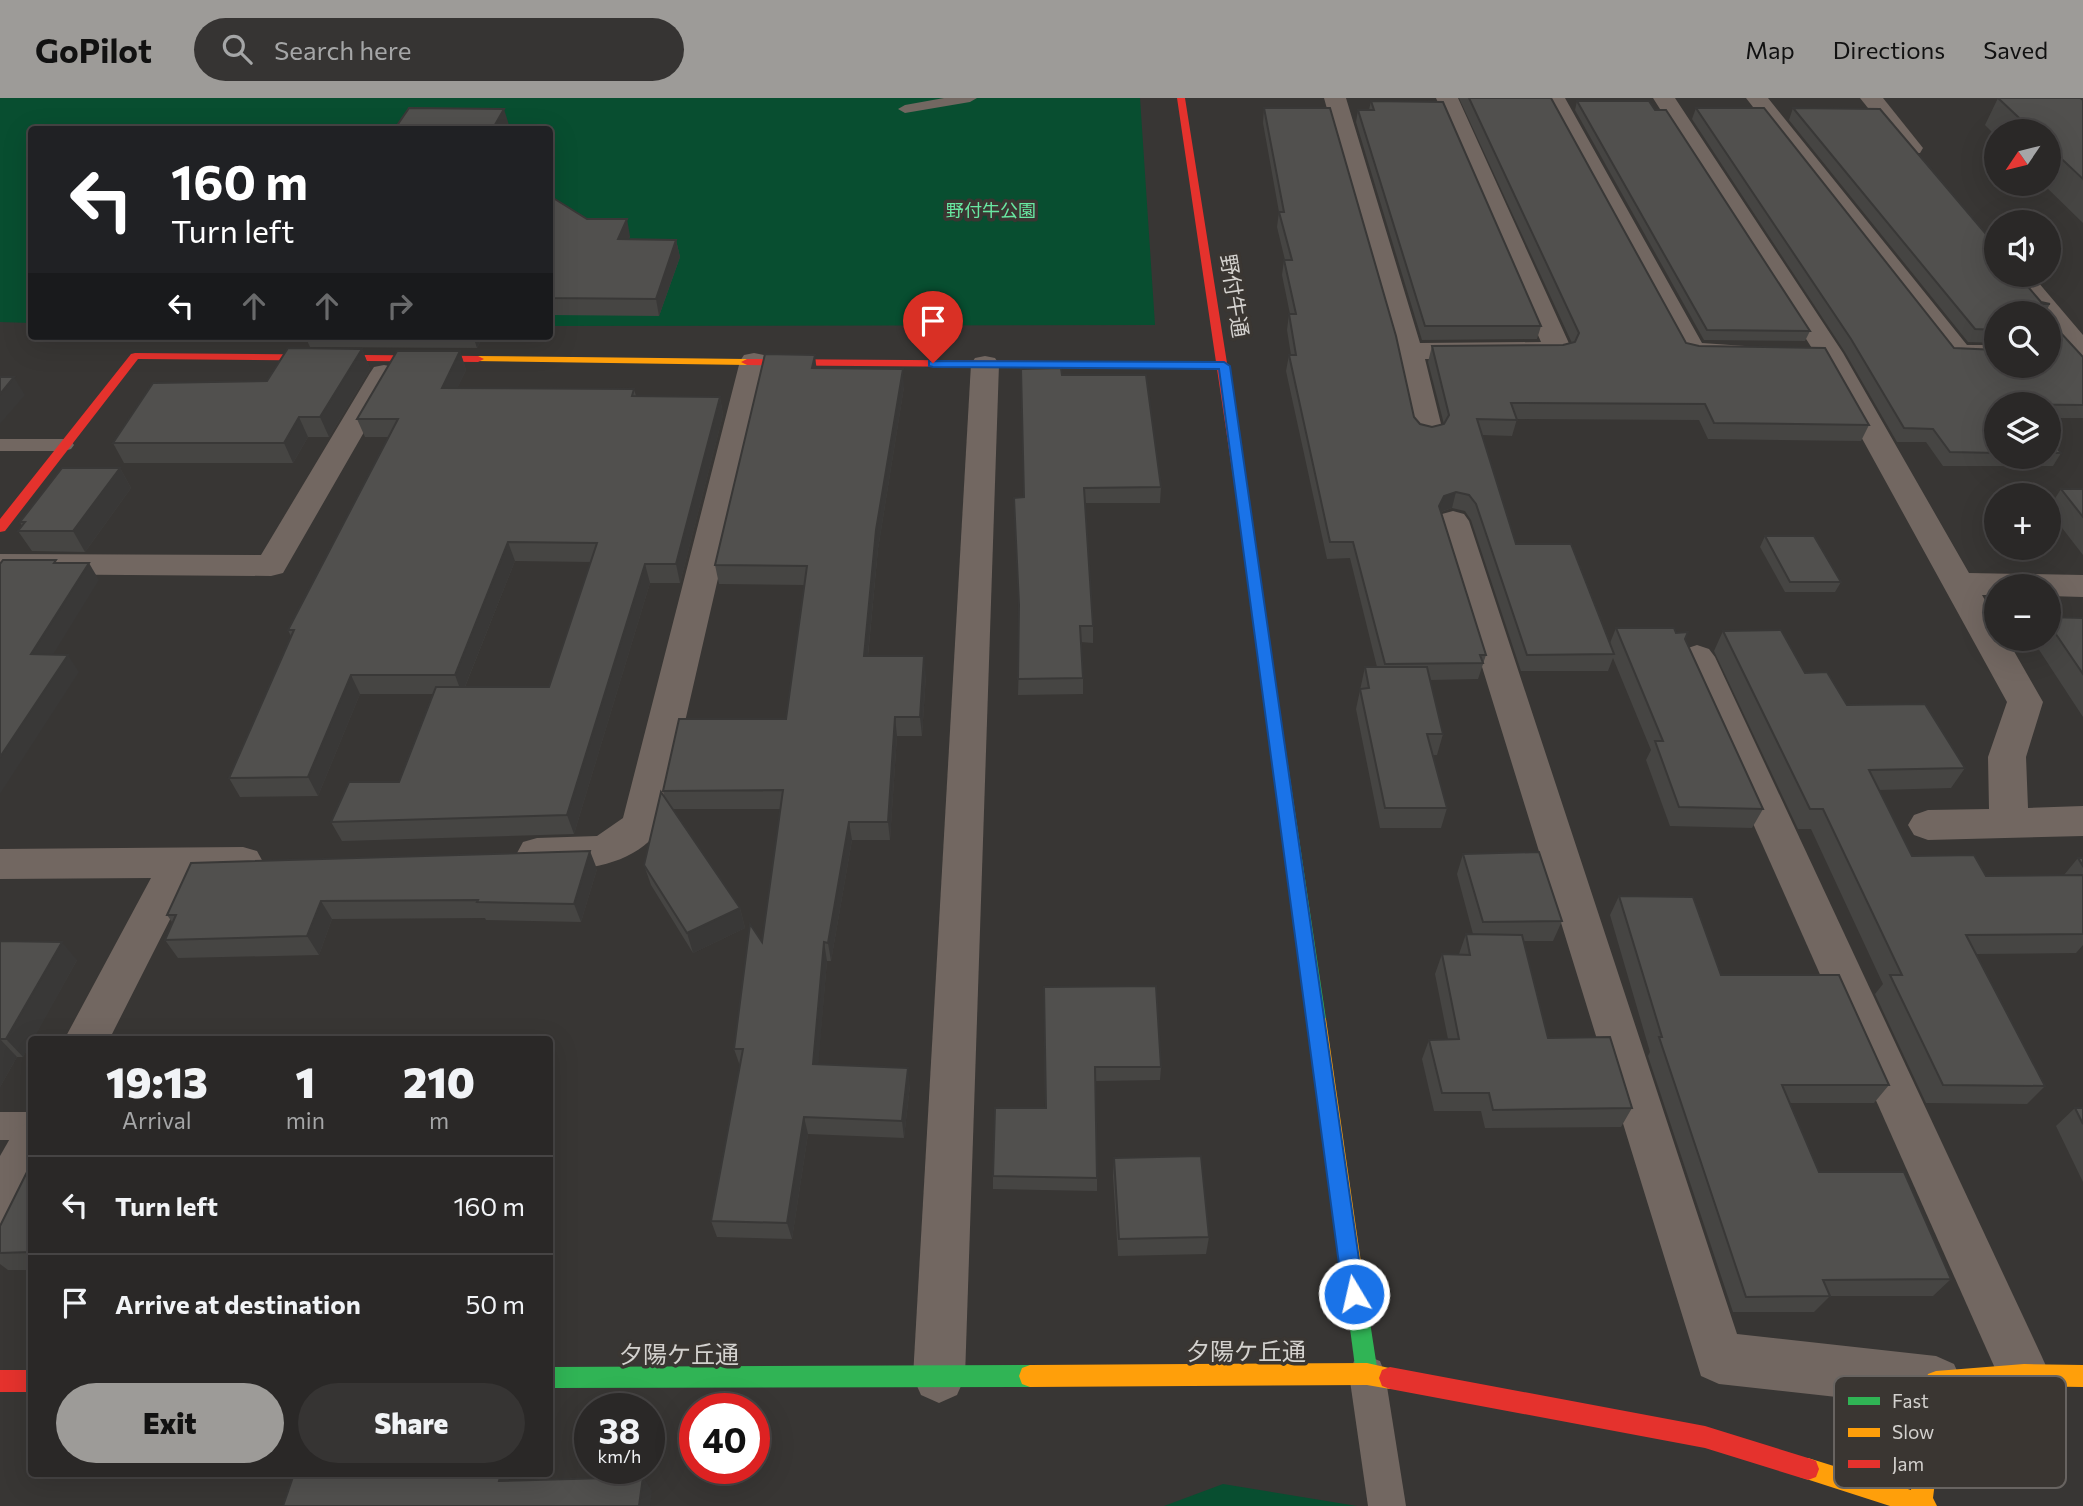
<!DOCTYPE html>
<meta charset="utf-8">
<style>
body{margin:0;font-family:Commissioner,"Noto Sans JP",sans-serif;background:#363433;color:#f1f3f6;height:100vh;display:flex;flex-direction:column;font-size:26px;white-space:nowrap}
*{box-sizing:border-box;margin:0}
p{font-size:23px;color:#a5a6a7}
.icon{flex:none;width:38px;height:38px;fill:none;stroke:currentColor;stroke-width:2;stroke-linecap:round;stroke-linejoin:round}
.map{position:relative;flex:1;overflow:hidden}
.details{position:absolute;left:28px;top:938px;width:525px;height:441px;display:flex;flex-direction:column;background:#2a2827;border-radius:7px;box-shadow:0 7px 28px #0002,0 0 0 2px #464444}
.details>*{flex:none}
.top-card{position:absolute;left:28px;top:28px;width:525px;height:214px;border-radius:7px;box-shadow:0 7px 28px #0002,0 0 0 2px #464444;background:#202124;color:#fff;overflow:hidden}
.needle{width:46px;rotate:235deg}
.fabs{position:absolute;left:1984px;top:21px;display:grid;gap:14px}
.fabs a{display:grid;place-items:center;width:77px;height:77px;border-radius:50%;background:#2a2827;box-shadow:0 7px 28px #0002,0 0 0 2px #464444;font-size:35px}
.speed{position:absolute;left:574px;top:1295px;display:flex;gap:14px;font-size:35px;font-weight:700;text-align:center}
.speed>*{display:grid;place-content:center;width:91px;height:91px;border-radius:50%;background:#2a2827;box-shadow:0 7px 28px #0002,0 0 0 2px #464444;line-height:1}
.speed small{font-size:18px;font-weight:400}
.speed .limit{border:10px solid #d22;background:#fff;color:#111}
.pin{position:absolute;display:grid;place-items:center;width:60px;height:60px;color:#fff;margin:-72px -30px;border-radius:50% 50% 50% 0;rotate:-45deg;box-shadow:0 0 7px #0007}
.pin .icon{rotate:45deg}
.me{position:absolute;width:77px;margin:-38px;rotate:351deg;stroke-linejoin:round;filter:drop-shadow(0 0 5px #0008)}
.turn{display:flex;align-items:center;gap:24px;height:147px;padding:0 28px;font-size:32px}
.turn .icon{width:91px;height:91px;stroke-width:2.5}
.turn b{display:block;font-size:49px;line-height:60px}
.lanes{display:flex;align-items:center;height:66px;padding:0 28px;background:#0003;justify-content:center;gap:35px;direction:ltr}
.lanes .off{opacity:.35}
.eta{display:flex;justify-content:space-evenly;align-items:center;height:119px;text-align:center}
.eta b{font-size:42px;font-weight:800;line-height:49px}
.button{display:flex;gap:14px;margin-top:auto;padding:14px 28px}
.button a{flex:1;height:80px;border-radius:42px;background:#9d9b98;color:#111;font-size:28px;font-weight:800;line-height:80px;text-align:center}
.button a+a{background:#363433;color:#f1f3f6}
ul{padding:0;list-style:none}
li{display:flex;align-items:center;gap:21px;height:98px;padding:0 28px;border-top:2px solid #464444}
li div{flex:1}
li b{display:block;font-size:26px}
li em{font-style:normal}
header{display:flex;align-items:center;gap:42px;box-sizing:border-box;height:98px;padding:0 35px;background:#9d9b98;color:#111}
header strong{font-size:33px}
nav{display:flex;gap:38px;margin-inline-start:auto;font-size:24px}
.search{width:490px;height:63px;background:#363433;display:flex;align-items:center;gap:18px;box-sizing:border-box;padding:0 24px;border-radius:38px;color:#a5a6a7;font-size:26px}
.map>svg:first-child{display:block}
.green{fill:#084e30}
.lines{fill:none;stroke-linecap:round;stroke-linejoin:round}
.lane{fill:#726761;fill-rule:evenodd}
.street{fill:#726761;fill-rule:evenodd}
.fast{fill:#30b455;fill-rule:evenodd}
.slow{fill:#ff9f0a;fill-rule:evenodd}
.jam{fill:#e5322d;fill-rule:evenodd}
.wall{fill:#464543;fill-rule:evenodd}
.shaded-wall{fill:#393837}
.building{fill:#51504e;stroke:#393837;stroke-width:2}
.route{fill:#1a73e8;stroke:#114b97;stroke-width:2}
.labels{text-anchor:middle;stroke-width:7;stroke-linejoin:round;paint-order:stroke}
.far-park-label{font-size:18px;fill:#68e8a2;stroke:#3a3632}
.street-label{font-size:21px;fill:#d3d1ce;stroke:#3a3632}
.near-street-label{font-size:24px;fill:#d3d1ce;stroke:#3a3632}
.key{fill:#3a3632;stroke:#686461;stroke-width:2}
.key-label{font-size:19px;fill:#d3d1ce}
</style>
<header>
<strong>GoPilot</strong>
<div class="search"><svg class="icon" aria-label="search" viewBox="0 0 24 24"><circle cx="10" cy="10" r="6"/><path d="M15 15l6 6"/></svg>Search here</div>
<nav><a>Map</a><a>Directions</a><a>Saved</a></nav>
</header>
<div class="map">
<svg width="2083" height="1408" viewBox="0 0 2083 1408">
<rect width="100%" height="100%" fill="#383634"/>
<g class="green">
<path d="M0 0H1140L1155 227 550 228V32H32L31 225 0 224Z"/>
<path d="M1223 1386 1357 1408H1164Z"/>
</g>
<g class="lines">
<g class="lane">
<path d="M944 0H977L970 4 905 15 898 11 905 7Z"/>
<path d="M0 341H64L71 343 74 347 71 351 64 353H0Z"/>
<rect x="0" y="1014" width="32" height="28"/>
<path d="M1367 1258 1380 1263 1385 1276 1406 1408H1368L1349 1276 1354 1263Z"/>
</g>
<g class="street">
<path d="M1324 0H1346L1420 245 1541 244 1436 0H1458L1572 252 1568 258 1558 260 1425 261 1443 334 1438 340 1428 343 1418 340 1413 334 1395 253Z"/>
<path d="M1543 0H1565L1702 245 1745 248 1749 254 1745 260 1735 262 1683 259Z"/>
<path d="M1653 0H1675L1843 255 1969 475 2083 477V499L2049 498V488H1997V497H1982L1997 523V541H2007L2043 604 2026 659 2028 710 2083 708V738L1928 742 1914 737 1908 727 1914 717 1928 712 1989 711 1988 659 2007 604 1815 255Z"/>
<path d="M1746 0H1768L1967 247H1997V263L1949 261Z"/>
<path d="M1860 0H1883L1923 50 1920 55H1904Z"/>
<path d="M2005 177H2032L2083 237V262L2073 260 2049 231V215H2036Z"/>
<path d="M754 255 764 257 768 263 661 728C638 770 565 779 523 766L517 755 523 744 537 740 597 738 623 720 740 263 744 257Z"/>
<path d="M985 258 995 260 999 266 965 1279 957 1297 939 1305 921 1297 913 1279 971 266 975 260Z"/>
<path d="M384 267 394 269 398 275 283 475 271 478 0 476V456L261 457 370 275 374 269Z"/>
<path d="M1453 413 1464 416 1469 423 1737 1236 1936 1258 1954 1266 1962 1284 1954 1302 1936 1310 1719 1286 1701 1278 1437 423 1442 416Z"/>
<path d="M1697 547 1709 551 1715 559 2042 1259 2050 1277 2042 1295 2024 1303 2006 1295 1679 559 1685 551Z"/>
<path d="M243 749 257 753 263 764 257 775 243 779 191 780 109 942H64L151 780 0 781V751Z"/>
<path d="M32 1024V1093L17 1121 0 1127V1058L16 1030Z"/>
</g>
<g class="fast">
<path d="M1245 415 1251 419 1326 921 1323 926 1317 929 1311 926 1308 921 1239 419Z"/>
<path d="M1354 1175 1361 1178 1364 1185 1378 1276 1375 1284 1367 1287 1359 1284 1356 1276 1344 1185 1347 1178Z"/>
<path d="M1030 1267 1038 1270 1041 1278 1038 1286 1030 1289 550 1290V1269Z"/>
</g>
<g class="slow">
<path d="M478 258 747 261 753 264 747 267 474 263 472 261Z"/>
<path d="M1317 913 1323 916 1326 921 1364 1185 1361 1192 1354 1195 1347 1192 1344 1185 1308 921 1311 916Z"/>
<path d="M1367 1265 1398 1272 1401 1280 1398 1288 1390 1291 1367 1287 1030 1289 1022 1286 1019 1278 1022 1270 1030 1267Z"/>
<path d="M2024 1266 2083 1267V1289L2024 1288 1946 1294 1933 1400 1937 1408H1890L1800 1379 1797 1371 1800 1363 1808 1360 1911 1392 1925 1284 1928 1276 1936 1273Z"/>
</g>
<g class="jam">
<path d="M1177 0H1185L1227 265 1230 268 1228 270 1251 419 1250 422H1240L1239 419 1217 271 747 267 741 264 747 261 1216 264Z"/>
<path d="M135 255 478 258 484 261 478 264 138 261 5 433 0 434V421L131 256Z"/>
<path d="M1390 1269 1705 1328 1808 1360 1816 1363 1819 1371 1816 1379 1808 1382 1705 1350 1390 1291 1382 1288 1379 1280 1382 1272Z"/>
<rect x="0" y="1272" width="32" height="22"/>
</g>
</g>
<g class="wall">
<path d="M1459 0H1551L1686 245 1869 327 1861 343 1708 341 1699 322 1517 321 1512 338 1482 337 1516 446 1610 545 1616 530 1676 535 1685 541 1763 711 1752 730 1670 728 1646 662 1651 652 1613 560 1608 573H1521L1471 422 1465 413 1452 410 1441 414 1486 557 1478 581 1430 582 1443 636 1437 657H1433L1447 710 1441 730H1380L1356 611 1365 569H1377L1350 460 1327 461 1286 273 1289 257H1291L1287 232 1289 216H1290L1282 177 1284 162H1285L1277 129 1279 114 1263 25 1264 10 1414 319 1420 326 1432 329 1444 326 1428 264 1432 248 1563 247 1572 245Z"/>
<path d="M1998 0 2083 2V125L2043 86H2049V33H1997V39L1985 27Z"/>
<path d="M1371 3 1541 228 1537 241 1422 242 1356 24 1358 12H1369Z"/>
<path d="M1577 3 1810 233 1805 243 1704 242 1575 12Z"/>
<path d="M1696 10 1954 250 2083 259V320H2049V306H1997V359H2049V340L2061 355 2053 368H1943L1926 344H1897L1845 254 1692 21Z"/>
<path d="M1793 10 1997 177 2041 204 2050 206 2045 215H1997V245L1968 244 1789 22Z"/>
<path d="M550 98 587 121 630 138 629 141 676 142 680 159 659 218 550 217Z"/>
<path d="M305 238H483L477 250 310 249Z"/>
<path d="M362 251 370 271 329 339H308L293 365H124L113 345 267 283Z"/>
<path d="M460 253 466 272 457 290 634 291 636 298 720 299 723 317 680 485H650L574 736 342 743 331 724 399 684 433 596H360L318 698 240 699 229 680 291 538 288 532 389 339H365L357 321ZM515 463 591 464 549 589H465Z"/>
<path d="M816 270 904 289 878 451 868 558 926 577 922 638H897L890 742H852L831 863H827L818 966 910 987 904 1040 808 1036 792 1141 717 1139 711 1123 740 968 734 951 762 844 781 711H673L740 810 745 830 693 855 651 787 644 767 664 698 663 693 786 621 805 487 719 486 715 467Z"/>
<path d="M1062 277 1161 389 1160 405H1085L1093 528V545L1081 544 1083 580V596L1018 597 1024 399Z"/>
<path d="M120 370 131 390 85 454 32 453 18 433 22 428 20 424Z"/>
<path d="M2061 391H2083V457L2049 413V410Z"/>
<path d="M1765 438 1841 484 1835 494H1785L1760 449Z"/>
<path d="M2049 519 2083 520V619L2032 541H2049Z"/>
<path d="M1723 533 1805 575 1847 607 1965 670 1951 690 1879 692 1912 758 1986 778 2064 777 2078 760H2083V847L2076 855 1976 856 2045 988 2027 1006 1926 1005 1875 896 1883 886 1811 731H1798L1714 553Z"/>
<path d="M1463 756 1562 823 1553 843H1523L1548 940 1632 1010 1621 1029 1485 1030 1481 1013H1434L1422 961 1429 942 1448 941 1435 876 1442 856H1459L1466 836H1473L1457 776Z"/>
<path d="M597 771 581 824 486 822 485 820 332 821 319 857 178 860 165 842 172 824 167 817Z"/>
<path d="M1619 798 1721 877 1889 987 1874 1005H1790L1819 1074 1951 1181 1933 1198H1830L1814 1214H1733L1648 958 1650 954 1610 817Z"/>
<path d="M0 843 77 862 23 959H17L0 989Z"/>
<path d="M1044 889 1161 969 1160 982 1095 983 1097 1080V1093L993 1091V1078L1045 1010Z"/>
<path d="M2075 1010H2083V1084L2056 1028Z"/>
<path d="M1114 1060 1209 1139 1206 1156 1118 1158 1113 1078Z"/>
<path d="M32 1064V1172H8L0 1166V1128Z"/>
</g>
<g class="shaded-wall">
<path d="M504 11 509 27 506 32H492Z"/>
<path d="M627 121 630 138 622 158 618 141Z"/>
<path d="M676 142 680 159 659 218 656 201Z"/>
<path d="M473 238H483L477 250Z"/>
<path d="M362 251 370 271 329 339 320 319Z"/>
<path d="M460 253 466 272 448 309 442 290Z"/>
<path d="M815 257 817 275 812 270Z"/>
<path d="M903 271 904 289 878 451 866 577 864 558 876 432Z"/>
<path d="M14 279 25 297 0 326V296Z"/>
<path d="M720 299 723 317 680 485 676 466Z"/>
<path d="M299 319 308 339 293 365 284 345Z"/>
<path d="M120 370 131 390 85 454 73 433Z"/>
<path d="M1456 394 1452 410 1440 414 1439 408 1444 398Z"/>
<path d="M508 444 515 463 462 596 455 577Z"/>
<path d="M89 465 99 482 43 573 31 556Z"/>
<path d="M645 466 650 485 574 736 567 717Z"/>
<path d="M68 557 79 574 0 696V659Z"/>
<path d="M924 558 926 577 922 638 920 619Z"/>
<path d="M351 577 360 596 318 698 308 679Z"/>
<path d="M895 619 897 638 890 742 888 724Z"/>
<path d="M849 724 852 742 831 863 828 845Z"/>
<path d="M590 753 597 771 581 824 574 806Z"/>
<path d="M321 803 332 821 319 857 307 838Z"/>
<path d="M740 810 745 830 693 855 687 835Z"/>
<path d="M62 844 77 862 33 942H32V944L23 959 6 941Z"/>
<path d="M824 844 827 863 817 983 813 966Z"/>
<path d="M0 941 17 959 0 989Z"/>
<path d="M908 970 910 987 904 1040 902 1023Z"/>
<path d="M804 1019 808 1036 792 1141 787 1125Z"/>
<path d="M501 1376H504L513 1386 499 1383Z"/>
<path d="M643 1379 652 1393 650 1408H639Z"/>
</g>
<g class="building">
<path d="M1469 0H1551L1686 245 1699 248 1825 250 1869 327 1714 325 1705 306 1511 305 1517 322 1477 321 1516 446H1571L1614 556 1527 557 1476 406 1469 397 1456 394 1444 398 1439 408 1486 557H1480L1483 565 1385 566 1353 444H1330L1289 257H1296L1289 216H1296L1284 162H1292L1279 114H1284L1264 10H1330L1396 238 1414 319 1420 326 1432 329 1444 326 1449 317 1432 248 1563 247 1575 244 1579 235Z"/>
<path d="M1998 0H2080L2083 2V81L2049 49V33H2033Z"/>
<path d="M1371 3 1443 4 1541 228H1425L1358 12H1374Z"/>
<path d="M1577 3H1649L1655 12H1666L1810 233 1707 232Z"/>
<path d="M409 10 504 11 492 32H394Z"/>
<path d="M1696 10H1764L1954 250 1997 252V268H2049V222L2083 259V307L1997 306V355L1950 354 1933 331 1904 330 1851 241Z"/>
<path d="M1793 10 1880 11 1997 149V177H2018L2041 204 2050 206H2035L2043 215H1997V232L1975 231Z"/>
<path d="M550 98 587 121H627L618 141 676 142 656 201 550 200Z"/>
<path d="M288 250 362 251 320 319H299L284 345H113L153 285 267 283Z"/>
<path d="M397 253H460L442 290 634 291 632 298 720 299 676 466H645L567 717 331 724 349 684H399L436 589H549L597 445 508 444 455 577H351L308 679 229 680 294 532H288L398 321H357Z"/>
<path d="M765 256 815 257 812 270 903 271 876 432 864 558H924L920 619H895L888 724H849L828 845 824 844 813 966 908 970 902 1023 804 1019 787 1125 711 1123 743 951H734L750 826 762 844 783 692 663 693 679 621H786L807 468 715 467Z"/>
<path d="M1061 270 1062 277H1146L1161 389 1084 390 1093 528H1080L1083 580 1018 581 1019 507 1014 400 1024 399 1021 271Z"/>
<path d="M0 279H14L0 296Z"/>
<path d="M2049 340 2061 355H2049Z"/>
<path d="M62 370H120L73 433H18L25 424H20Z"/>
<path d="M2061 391H2083V419Z"/>
<path d="M1765 438H1814L1841 484H1790Z"/>
<path d="M3 462H56L54 465H89L31 556 68 557 0 659V466Z"/>
<path d="M2049 519 2083 520V576L2049 526Z"/>
<path d="M1616 530H1674L1676 535 1688 534 1685 541 1763 711 1679 709 1655 643H1663Z"/>
<path d="M1781 532 1805 575 1827 574 1847 607 1925 606 1965 670 1869 672 1912 758 1974 757 1986 778 2083 777V836L1966 837 2045 988 1943 987 1890 877H1902L1823 711H1810L1723 533Z"/>
<path d="M1365 569H1427L1443 636H1427L1447 710H1385L1360 591 1369 590Z"/>
<path d="M661 694 740 810 687 835 644 767Z"/>
<path d="M590 753 574 806 477 804 478 802 321 803 307 838 165 842 176 817H167L191 765Z"/>
<path d="M1539 754 1562 823 1483 824 1463 756Z"/>
<path d="M2078 760H2083V768Z"/>
<path d="M1619 798 1693 799 1721 877H1839L1889 987H1782L1819 1074H1904L1951 1181 1823 1182 1830 1198 1746 1199 1659 939H1662Z"/>
<path d="M1466 836 1522 837 1548 940 1610 939 1632 1010 1493 1012 1489 995H1442L1429 942 1459 941 1442 856 1470 857Z"/>
<path d="M0 843 62 844 6 941H0Z"/>
<path d="M1156 888 1161 969H1095L1097 1080 993 1078 995 1010H1046L1044 889Z"/>
<path d="M2075 1010H2083V1026Z"/>
<path d="M1201 1058 1209 1139 1119 1141 1114 1060Z"/>
<path d="M32 1064V1154L0 1155V1128Z"/>
<path d="M294 1376H501L499 1383 643 1379 639 1408H283Z"/>
</g>
<path class="route" d="M929 263 1224 264 1230 268 1364 1196 1361 1203 1354 1206 1346 1203 1343 1196 1219 271 933 269 929 268Z"/>
<g class="labels">
<g class="far-park-label">
<text x="991" y="119">野付牛公園</text>
</g>
<g class="street-label">
<text transform="translate(1234 198) rotate(81)" y="7">野付牛通</text>
</g>
<g class="near-street-label">
<text x="1246" y="1262">夕陽ケ丘通</text>
<text x="679" y="1265">夕陽ケ丘通</text>
</g>
</g>
<rect x="1834" y="1278" width="232" height="112" rx="10" class="key"/>
<rect x="1848" y="1299" width="32" height="8" fill="#30b455"/>
<rect x="1848" y="1330" width="32" height="9" fill="#ff9f0a"/>
<rect x="1848" y="1362" width="32" height="8" fill="#e5322d"/>
<g class="key-label">
<text x="1892" y="1310">Fast</text>
<text x="1892" y="1341">Slow</text>
<text x="1892" y="1373">Jam</text>
</g>
</svg>
<div class="fabs">
<a><svg class="needle" viewBox="-14 -14 28 28"><path d="M0-13l5 13h-10z" fill="#e53935"/><path d="M0 13l5-13h-10z" fill="#a5a6a7"/></svg></a>
<a><svg class="icon" aria-label="sound" viewBox="0 0 24 24"><path d="M4 9h4l5-4v14l-5-4H4zM17 9q2 3 0 6"/></svg></a>
<a><svg class="icon" aria-label="search" viewBox="0 0 24 24"><circle cx="10" cy="10" r="6"/><path d="M15 15l6 6"/></svg></a>
<a><svg class="icon" aria-label="layers" viewBox="0 0 24 24"><path d="M12 4l9 5-9 5-9-5zM3 14l9 5 9-5"/></svg></a>
<a>+</a>
<a>−</a>
</div>
<div class="speed"><div>38<small>km/h</small></div><div class="limit">40</div></div>
<div class="pin" style="left:933px;top:265px;background:#d93025"><svg class="icon" aria-label="arrive" viewBox="0 0 24 24"><path d="M6 21V4h12l-3 4 3 4H6"/></svg></div>
<svg class="me" style="left:1354px;top:1196px" viewBox="-20 -20 40 40"><circle r="17" fill="#1a73e8" stroke="#fff" stroke-width="3"/><path d="M0-11L8 9 0 5-8 9z" fill="#fff"/></svg>
<div class="top-card">
<div class="turn"><svg class="icon" aria-label="left" viewBox="0 0 24 24"><path d="M17 20v-9H6M10 6l-5 5 5 5"/></svg><div><b>160 m</b>Turn left</div></div>
<div class="lanes"><svg class="icon" aria-label="left" viewBox="0 0 24 24"><path d="M17 20v-9H6M10 6l-5 5 5 5"/></svg><svg class="icon off" aria-label="ahead" viewBox="0 0 24 24"><path d="M12 20V5M6 11l6-6 6 6"/></svg><svg class="icon off" aria-label="ahead" viewBox="0 0 24 24"><path d="M12 20V5M6 11l6-6 6 6"/></svg><svg class="icon off" aria-label="right" viewBox="0 0 24 24"><path d="M7 20v-9h11M14 6l5 5-5 5"/></svg></div>
</div>
<section class="details">
<div class="eta">
<div><b>19:13</b><p>Arrival</p></div>
<div><b>1</b><p>min</p></div>
<div><b>210</b><p>m</p></div>
</div>
<ul>
<li><svg class="icon" aria-label="left" viewBox="0 0 24 24"><path d="M17 20v-9H6M10 6l-5 5 5 5"/></svg><div><b>Turn left</b></div><em>160 m</em></li>
<li><svg class="icon" aria-label="arrive" viewBox="0 0 24 24"><path d="M6 21V4h12l-3 4 3 4H6"/></svg><div><b>Arrive at destination</b></div><em>50 m</em></li>
</ul>
<div class="button"><a>Exit</a><a>Share</a></div>
</section>
</div>
